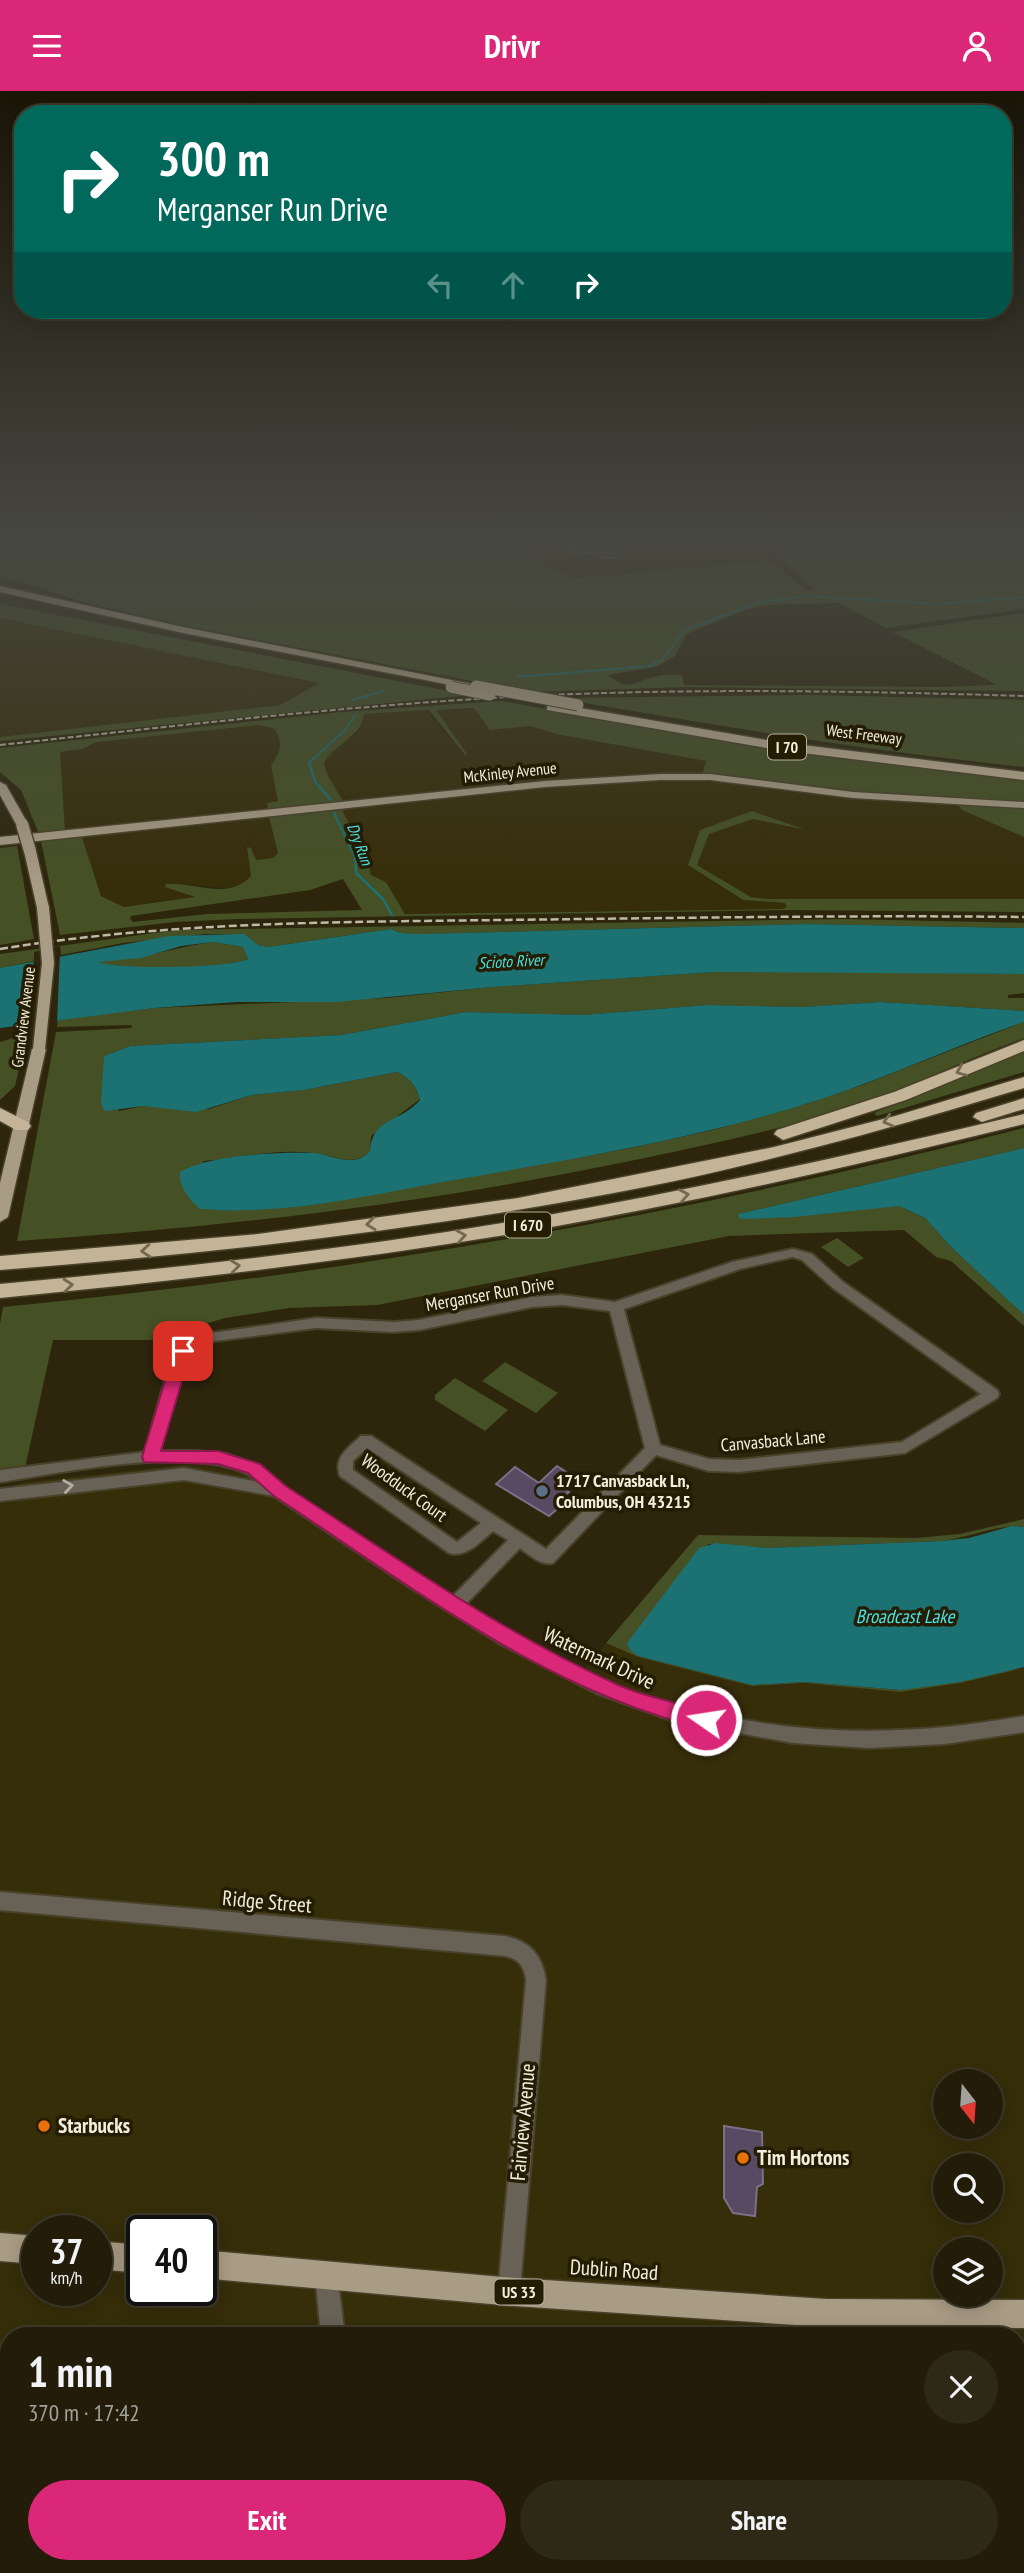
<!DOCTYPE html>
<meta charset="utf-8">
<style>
body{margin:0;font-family:"PT Sans Narrow",sans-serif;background:#2e2917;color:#f1f3f6;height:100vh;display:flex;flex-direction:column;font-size:26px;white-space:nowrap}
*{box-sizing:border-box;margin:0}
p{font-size:23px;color:#a2a19c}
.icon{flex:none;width:38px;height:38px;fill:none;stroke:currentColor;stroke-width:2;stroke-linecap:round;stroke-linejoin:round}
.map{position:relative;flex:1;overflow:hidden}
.panel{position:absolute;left:0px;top:2236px;width:1026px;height:247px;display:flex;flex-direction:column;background:#221c09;border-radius:28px 28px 0 0;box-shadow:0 4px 18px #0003,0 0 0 2px #3f3a2a}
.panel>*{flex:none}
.top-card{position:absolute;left:14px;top:14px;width:998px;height:214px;border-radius:28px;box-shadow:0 4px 18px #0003,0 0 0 2px #3f3a2a;background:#00695c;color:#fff;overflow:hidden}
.needle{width:46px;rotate:163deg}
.buttons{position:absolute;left:933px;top:1978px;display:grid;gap:14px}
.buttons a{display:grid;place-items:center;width:70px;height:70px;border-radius:50%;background:#221c09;box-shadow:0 4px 18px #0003,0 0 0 2px #3f3a2a;font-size:35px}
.speed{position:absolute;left:21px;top:2124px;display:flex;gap:14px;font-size:35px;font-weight:700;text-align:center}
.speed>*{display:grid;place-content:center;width:91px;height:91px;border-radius:50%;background:#221c09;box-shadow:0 4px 18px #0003,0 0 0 2px #3f3a2a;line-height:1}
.speed small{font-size:18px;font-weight:400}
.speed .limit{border:4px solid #111;border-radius:10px;background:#fff;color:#111}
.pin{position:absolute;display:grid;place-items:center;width:60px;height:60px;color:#fff;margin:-30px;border-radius:14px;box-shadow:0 4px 10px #0006}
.me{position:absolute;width:77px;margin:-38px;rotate:283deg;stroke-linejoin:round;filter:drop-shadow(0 0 5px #0008)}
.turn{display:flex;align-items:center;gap:24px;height:147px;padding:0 28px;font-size:32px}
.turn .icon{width:91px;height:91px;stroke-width:2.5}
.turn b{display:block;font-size:49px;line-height:60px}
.lanes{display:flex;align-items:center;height:66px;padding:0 28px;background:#0003;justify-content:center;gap:35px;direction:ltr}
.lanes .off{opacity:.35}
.round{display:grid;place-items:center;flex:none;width:74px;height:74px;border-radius:37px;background:#2e2917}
.overview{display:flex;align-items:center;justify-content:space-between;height:119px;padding:0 28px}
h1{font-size:42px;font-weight:700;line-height:52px}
.primary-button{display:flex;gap:14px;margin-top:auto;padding:14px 28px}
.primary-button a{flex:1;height:80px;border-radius:42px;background:#db2777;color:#fff;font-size:28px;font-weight:700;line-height:80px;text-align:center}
.primary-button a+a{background:#2e2917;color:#f1f3f6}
header{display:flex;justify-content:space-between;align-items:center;height:91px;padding:0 28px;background:#db2777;color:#fff;font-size:32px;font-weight:700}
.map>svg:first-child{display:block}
.built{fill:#362d09;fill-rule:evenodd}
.green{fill:#455024;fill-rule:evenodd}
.water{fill:#1c7172;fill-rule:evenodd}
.pier{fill:#2d260c}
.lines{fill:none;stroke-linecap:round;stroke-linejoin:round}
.stream-far1{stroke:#1c7172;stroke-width:2}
.stream{stroke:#1c7172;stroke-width:2.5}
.building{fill:#584a62;stroke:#7d6f88;stroke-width:2}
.minor-casing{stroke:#49422a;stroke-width:4}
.major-casing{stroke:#49422a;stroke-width:3}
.highway-casing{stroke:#49422a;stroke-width:3}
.minor{fill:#686156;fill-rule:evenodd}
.major{fill:#a99c85;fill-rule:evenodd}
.highway{fill:#c3b397;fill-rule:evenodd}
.rail-far1{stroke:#bfbaa7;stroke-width:2;stroke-dasharray:6 2.5;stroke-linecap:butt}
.rail{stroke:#bfbaa7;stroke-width:2.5;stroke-dasharray:8 3.5;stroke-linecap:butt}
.major-bridge-casing{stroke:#49422a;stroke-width:15;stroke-linecap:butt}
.highway-bridge-casing{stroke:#49422a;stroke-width:13;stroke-linecap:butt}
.major-bridge{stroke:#a99c85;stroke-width:12}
.highway-bridge{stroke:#c3b397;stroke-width:11}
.oneway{stroke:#74684d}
.oneway2{stroke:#b4afa1}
.route{fill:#db2777;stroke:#8e194d;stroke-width:2}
.service-dot{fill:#5c6f8a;stroke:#241c03;stroke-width:2.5}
.food-dot{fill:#e8710a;stroke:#241c03;stroke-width:2.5}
.labels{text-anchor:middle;stroke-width:7;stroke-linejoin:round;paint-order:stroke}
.far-street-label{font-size:16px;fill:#f3efdf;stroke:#241c03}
.shield{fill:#241c03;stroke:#b5b09d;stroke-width:2}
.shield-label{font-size:16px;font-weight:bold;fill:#f3efdf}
.far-water-label{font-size:16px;font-style:italic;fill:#49e4e6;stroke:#241c03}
.street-label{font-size:18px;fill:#f3efdf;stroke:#241c03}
.poi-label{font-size:18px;font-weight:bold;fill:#f3efdf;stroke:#241c03;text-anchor:start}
.water-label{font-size:19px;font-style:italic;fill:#49e4e6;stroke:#241c03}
.near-street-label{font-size:21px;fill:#f3efdf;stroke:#241c03}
.near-poi-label{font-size:21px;font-weight:bold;fill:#f3efdf;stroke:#241c03;text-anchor:start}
</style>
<header><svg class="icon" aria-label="menu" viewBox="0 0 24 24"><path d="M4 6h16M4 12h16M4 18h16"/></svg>Drivr<svg class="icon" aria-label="person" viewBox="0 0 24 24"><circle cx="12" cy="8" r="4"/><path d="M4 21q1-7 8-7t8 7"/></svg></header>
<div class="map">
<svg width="1024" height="2482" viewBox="0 0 1024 2482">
<rect width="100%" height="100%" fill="#2d260c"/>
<g class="built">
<path d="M505 447H872L774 461 780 468 771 470 574 487 549 477Z"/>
<path d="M0 527 23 530 320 592 280 614 0 646Z"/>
<path d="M469 617H474L491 639 530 635 556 643 707 670 702 684 873 703 959 707 962 719 1024 746V808H768L751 806 697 774 709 743 743 729 753 728 806 739 752 720 700 739 688 774 742 809 785 812 788 816 782 818 405 823 386 791 371 784 367 766 342 719 343 710 328 685 324 672 331 660 357 642 364 623 425 619 466 665 436 619Z"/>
<path d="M260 634 275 638 281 649V658L271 675 278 710 267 712 278 762 273 767 255 769 251 757V785L244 792 230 797 166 793V796L197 806 124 816 101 805 82 746 65 740 59 661 83 658 96 651Z"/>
<path d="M181 1374 206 1375 253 1385 578 1586 606 1552 638 1566 774 1595 804 1592 901 1601 1024 1577V2482H0V1400L24 1391ZM945 1990H990V2035H945ZM945 2074H990V2119H945ZM37 2140H96V2200H37ZM142 2140H201V2200H142ZM945 2158H990V2203H945ZM9 2245H1017V2474H9Z"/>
</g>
<g class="green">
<path d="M0 447H505L549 477 574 487 771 470 806 499 815 500 773 461C802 457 886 437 909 451L1024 447V518L886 537 839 512 767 514 745 519 687 543 675 565 656 576 608 584C629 600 631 592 654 586 662 583 673 584 682 584L684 594 940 596 997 594 893 541 1024 522V600L687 596 530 601 187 535 83 511 0 484Z"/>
<path d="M0 513 470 604 0 650V646L280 614 319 592 0 527Z"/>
<path d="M808 604 1024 609V676C867 660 713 634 557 607Z"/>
<path d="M501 610 808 664 1024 689V711L839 700 702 684 706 670 556 643 530 635 490 639 474 617H469L436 619 467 663 466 665 429 619 364 623C361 647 335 652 324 672L328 685 343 710 268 718 267 712 278 710 271 675C280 660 284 654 275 638L260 634 96 651 83 658 60 661 65 740 39 743 21 699 0 681V657L341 621Z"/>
<path d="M958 714 1024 717V746L962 719Z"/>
<path d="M342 719 367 766 371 784 386 791 405 823 782 818 787 816 785 812 743 809 688 774 700 739 752 720 806 739 753 728 709 743 697 774 751 806 768 808H1024V821L788 819 238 828 175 831 60 844 41 750 82 746 101 805 124 816 195 806 165 796 166 793C195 791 228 810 251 785L247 756 251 757 256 769 273 767 278 762 269 726ZM343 788 362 819 207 823 133 831 130 828 131 825 310 799Z"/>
<path d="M17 755 34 848 0 854V757Z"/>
<path d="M843 828 1024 832V837L806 833 420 843 400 842 391 838 268 856 258 854 244 844 206 843 123 852 61 864 60 855 34 861V870L0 877V863L177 839Z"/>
<path d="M213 851 243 856 248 868C228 878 120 879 97 872L101 869C140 869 175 856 213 851Z"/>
<path d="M828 880 1024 883V902L1008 904V907H1024V920L881 911 802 916 707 914 583 924 466 921 341 944 130 955 104 965 119 1020 143 1015 209 1018 252 1004 304 999 397 981C409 986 416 996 420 1008L371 1045 370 1060C355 1076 337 1066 319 1063 282 1056 239 1067 203 1070L219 1119 304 1114 357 1106 625 1058 709 1040 796 1016 862 994 1024 931V947C959 971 898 1002 832 1022 759 1044 684 1059 610 1074 413 1114 216 1137 17 1150L56 941 132 937 131 934 57 936 58 928 154 917 387 907 492 896 715 881Z"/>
<path d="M27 943 15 995 0 1009V951Z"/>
<path d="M1024 960V981L877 1025 874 1022Z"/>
<path d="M1024 1037V1057L738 1123 899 1115 925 1127 951 1156 1024 1224V1235L951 1170 936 1166 904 1139 729 1145 377 1214 289 1217 225 1227 152 1249H53L25 1377 0 1378V1233L3 1216C348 1183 688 1123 1024 1037Z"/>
<path d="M837 1147 864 1167 848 1176 821 1156Z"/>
<path d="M505 1271 558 1302 536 1322 482 1290Z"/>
<path d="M455 1287 508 1319 485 1340 435 1309V1304Z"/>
<path d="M1024 1428V1436C998 1433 968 1447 942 1450L766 1457 708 1453 638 1565 752 1594 804 1591 901 1599 1024 1577 960 1592 901 1601 804 1592 752 1595 638 1566 606 1552 698 1444 916 1447 960 1443Z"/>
</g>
<g class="water">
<path d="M806 833 1024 837V883L715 881 492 896 337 911H237L154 917 0 937V877L169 845 244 843 258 854 268 856 391 838 400 842 420 843ZM213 851 243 856 248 868C230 877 118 879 98 871L141 867 181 855Z"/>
<path d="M881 911 1024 920V931C947 958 874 993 796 1016 680 1051 561 1070 443 1091 365 1105 282 1125 201 1118 190 1111 178 1094 180 1081 211 1063 278 1061 314 1062 327 1063 338 1070 352 1069 360 1069 365 1065 370 1060 372 1026 402 1031 420 1009 417 996 409 986 397 981L304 999 252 1004 196 1021 143 1015 105 1020 101 1013 104 965 130 955 341 944 466 921 583 924 707 914 802 916Z"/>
<path d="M1024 1057V1224L951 1156 925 1127 899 1115 795 1126 744 1128 739 1127 738 1123Z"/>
<path d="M1012 1435 1024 1436V1576L960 1591 901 1599 804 1591 752 1594 638 1565 630 1559 627 1552 699 1457 716 1452 766 1457 942 1450 969 1447Z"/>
</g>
<path class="pier" d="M60 860 57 932 28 936 34 866Z"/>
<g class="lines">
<g class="stream-far1">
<path d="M517 586 649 575 663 568 685 539 757 512 807 505 938 513 1024 506"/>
<path d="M353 609 383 600"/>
<path d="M312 669 345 639 355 624"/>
</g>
<g class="stream">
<path d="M314 667 309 672 316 692 331 709"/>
<path d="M334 722 355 766 356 782 383 808 392 824"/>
</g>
</g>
<g class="building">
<path d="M560 447H602L617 467H602L600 462H593L573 463Z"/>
<path d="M557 1375 571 1384 561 1396 569 1401 564 1405 568 1409 549 1425 496 1393 515 1376 539 1392Z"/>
<path d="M724 2035 762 2041 763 2093 757 2096 755 2125 733 2122 724 2107Z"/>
</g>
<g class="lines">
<g class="minor-casing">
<g id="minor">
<path d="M793 1158 812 1163 843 1191 997 1299 999 1303 997 1307 905 1362 739 1381 709 1380 656 1364 553 1472C541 1475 529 1464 520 1457L465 1514C526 1551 588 1586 655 1609 678 1618 704 1621 728 1626 828 1646 924 1643 1024 1625V1641L945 1653 869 1657 793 1652 674 1630 598 1603 502 1554 408 1495 274 1405 184 1389 0 1410V1398L184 1377 259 1391C210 1349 62 1382 0 1391V1379L145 1361 172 1264 198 1244 316 1227 394 1231 419 1229 532 1206 562 1204 615 1211 732 1171ZM793 1166 802 1169 833 1197 981 1303 902 1351 739 1369 709 1368 660 1354 624 1218 740 1178ZM562 1214 610 1220 645 1357 546 1458 371 1345H361C348 1357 333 1367 340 1385L449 1462C467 1467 481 1450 493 1440L508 1449 452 1506 285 1397 256 1373 226 1363 196 1360H160L185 1267 207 1251 316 1237 394 1241 419 1239 532 1216ZM367 1357 481 1432 457 1451 353 1379V1370Z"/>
<path d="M0 1801 505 1845C530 1850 542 1864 546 1889L520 2200 517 2208 509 2211 501 2208 498 2200 526 1889C524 1875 519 1868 505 1865L0 1819Z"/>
<path d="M326 2172 334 2175 337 2183 345 2245H321L315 2183 318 2175Z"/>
<rect x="347" y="2474" width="26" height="8"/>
</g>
</g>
<g class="major-casing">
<g id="major">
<path d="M660 683H710L853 701 1024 711V717L853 707 710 689H660L545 696 0 754V746L545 690Z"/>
<path d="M0 691 6 694 28 733 26 735 16 733 0 704Z"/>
<path d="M30 756 36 760 49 817 43 821 37 817 24 760Z"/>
<path d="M39 954 46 958 8 1126 0 1131V1092L32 958Z"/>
<path d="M0 2142 37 2145V2173L0 2170Z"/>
<path d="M96 2150 142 2154V2182L96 2178Z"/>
<path d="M201 2159 502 2186 826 2208 1024 2209V2237L826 2236 502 2214 201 2187Z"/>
</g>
</g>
<g class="highway-casing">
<g id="highway">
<path d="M0 495 183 536 482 595 476 599 183 542 0 501Z"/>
<path d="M551 612 778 651 1024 681V689L778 659 547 619V613Z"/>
<path d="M1024 949V960L906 1009 789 1047 783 1049 774 1043 777 1039 894 1001Z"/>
<path d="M1024 986V997C899 1035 774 1070 645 1096 432 1138 217 1162 0 1179V1165L258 1143 518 1107 774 1056 895 1025Z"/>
<path d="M1024 1007V1018L982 1031 973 1026 976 1022Z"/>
<path d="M0 1017 28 1031 31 1035 28 1039H16L0 1030Z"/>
<path d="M1024 1023V1033C858 1074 692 1112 524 1141 350 1170 175 1190 0 1207V1193C176 1177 352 1158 526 1128 693 1099 859 1062 1024 1023Z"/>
</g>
</g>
<use href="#minor" class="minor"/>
<use href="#major" class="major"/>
<use href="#highway" class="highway"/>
<path class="rail-far1" d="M0 654C175 635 351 614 527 605 692 597 858 600 1024 605"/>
<path class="rail" d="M0 858C166 831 333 831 501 829 675 827 850 824 1024 826"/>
<g class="major-bridge-casing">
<g id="major-bridge">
<path d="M22 733 30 760"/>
<path d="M39 958 48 872 43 817"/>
</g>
</g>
<g class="highway-bridge-casing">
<g id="highway-bridge">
<path d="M476 595 578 614"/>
<path d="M451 596 490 604"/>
</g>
</g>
<use href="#major-bridge" class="major-bridge"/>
<use href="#highway-bridge" class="highway-bridge"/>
</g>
<defs><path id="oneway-chevron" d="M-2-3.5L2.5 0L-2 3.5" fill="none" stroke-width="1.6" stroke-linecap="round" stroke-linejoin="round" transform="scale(1.75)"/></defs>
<g class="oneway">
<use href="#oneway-chevron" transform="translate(961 980) rotate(157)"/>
<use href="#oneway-chevron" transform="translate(888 1030) rotate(165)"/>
<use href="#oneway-chevron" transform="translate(684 1104) rotate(-11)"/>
<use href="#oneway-chevron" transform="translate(371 1133) rotate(173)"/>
<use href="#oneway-chevron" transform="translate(461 1145) rotate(-9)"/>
<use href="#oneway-chevron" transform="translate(146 1160) rotate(175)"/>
<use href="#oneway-chevron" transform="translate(235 1175) rotate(-7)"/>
<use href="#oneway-chevron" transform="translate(68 1194) rotate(-5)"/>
</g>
<use class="oneway2" href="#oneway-chevron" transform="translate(68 1395) rotate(-8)"/>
<linearGradient id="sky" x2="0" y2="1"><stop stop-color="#191507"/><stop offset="0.56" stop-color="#464740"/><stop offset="1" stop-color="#464740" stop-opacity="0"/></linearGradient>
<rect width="1024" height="794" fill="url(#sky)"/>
<path class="route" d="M183 1254 191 1260 161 1360H218L260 1373 287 1396C394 1465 499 1540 616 1593 648 1608 681 1611 713 1623L716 1629 713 1635 706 1638C545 1600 411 1495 274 1405L248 1382 218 1373 144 1371 142 1366 174 1260Z"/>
<circle class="service-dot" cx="542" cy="1400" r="7"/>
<g class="food-dot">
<circle cx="44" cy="2035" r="7"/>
<circle cx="743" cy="2067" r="7"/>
</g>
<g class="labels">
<g class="far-street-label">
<text transform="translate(864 643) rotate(7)" y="6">West Freeway</text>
<text transform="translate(510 681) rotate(-6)" y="6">McKinley Avenue</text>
<text transform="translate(23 926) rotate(-83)" y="6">Grandview Avenue</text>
</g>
<g class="shield">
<rect x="768" y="643.5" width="38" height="25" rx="5"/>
<rect x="505" y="1121.5" width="46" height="25" rx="5"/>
<rect x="494.5" y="2188.5" width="49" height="25" rx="5"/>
</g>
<g class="shield-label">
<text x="787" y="662">I 70</text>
<text x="528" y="1140">I 670</text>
<text x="519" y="2207">US 33</text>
</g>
<g class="far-water-label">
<text transform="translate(360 753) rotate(69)" y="6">Dry Run</text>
<text transform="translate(511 870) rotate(-3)" y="6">Scioto River</text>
</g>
<g class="street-label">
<text transform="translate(490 1203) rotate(-10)" y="6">Merganser Run Drive</text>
<text transform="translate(773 1350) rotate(-5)" y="6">Canvasback Lane</text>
<text transform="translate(404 1397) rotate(36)" y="6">Woodduck Court</text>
</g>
<g class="poi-label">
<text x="556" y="1396">1717 Canvasback Ln,<tspan x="556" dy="21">Columbus, OH 43215</tspan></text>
</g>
<g class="water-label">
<text x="905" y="1532">Broadcast Lake</text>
</g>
<g class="near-street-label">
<text transform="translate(599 1567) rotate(25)" y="7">Watermark Drive</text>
<text transform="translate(267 1811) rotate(5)" y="7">Ridge Street</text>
<text transform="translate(523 2031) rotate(-85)" y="7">Fairview Avenue</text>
<text transform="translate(614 2179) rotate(4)" y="7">Dublin Road</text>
</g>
<g class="near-poi-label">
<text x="58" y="2042">Starbucks</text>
<text x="757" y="2074">Tim Hortons</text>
</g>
</g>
</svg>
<div class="buttons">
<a><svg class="needle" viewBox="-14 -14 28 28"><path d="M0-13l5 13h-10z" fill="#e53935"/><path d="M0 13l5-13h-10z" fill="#a2a19c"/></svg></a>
<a><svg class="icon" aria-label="search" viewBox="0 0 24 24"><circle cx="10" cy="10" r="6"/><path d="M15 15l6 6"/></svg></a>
<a><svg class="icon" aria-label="layers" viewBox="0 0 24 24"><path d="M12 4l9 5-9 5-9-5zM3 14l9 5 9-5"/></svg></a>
</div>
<div class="speed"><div>37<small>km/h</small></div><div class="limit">40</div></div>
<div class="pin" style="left:183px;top:1260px;background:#d93025"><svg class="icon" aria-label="arrive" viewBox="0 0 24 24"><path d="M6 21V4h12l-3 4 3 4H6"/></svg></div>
<svg class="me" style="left:706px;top:1629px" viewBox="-20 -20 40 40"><circle r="17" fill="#db2777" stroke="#fff" stroke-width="3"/><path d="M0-11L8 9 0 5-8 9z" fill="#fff"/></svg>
<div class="top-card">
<div class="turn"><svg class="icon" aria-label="right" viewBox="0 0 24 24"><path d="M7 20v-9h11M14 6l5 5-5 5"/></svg><div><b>300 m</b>Merganser Run Drive</div></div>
<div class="lanes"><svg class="icon off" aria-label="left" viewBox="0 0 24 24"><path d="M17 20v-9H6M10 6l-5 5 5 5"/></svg><svg class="icon off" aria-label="ahead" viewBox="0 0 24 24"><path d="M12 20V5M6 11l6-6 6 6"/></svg><svg class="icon" aria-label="right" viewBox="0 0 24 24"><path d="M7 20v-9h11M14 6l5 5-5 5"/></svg></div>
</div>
<section class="panel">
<div class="overview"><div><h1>1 min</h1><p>370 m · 17:42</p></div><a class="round"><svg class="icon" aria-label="close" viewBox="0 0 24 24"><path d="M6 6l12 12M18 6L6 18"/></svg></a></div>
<div class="primary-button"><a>Exit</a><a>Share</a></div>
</section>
</div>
